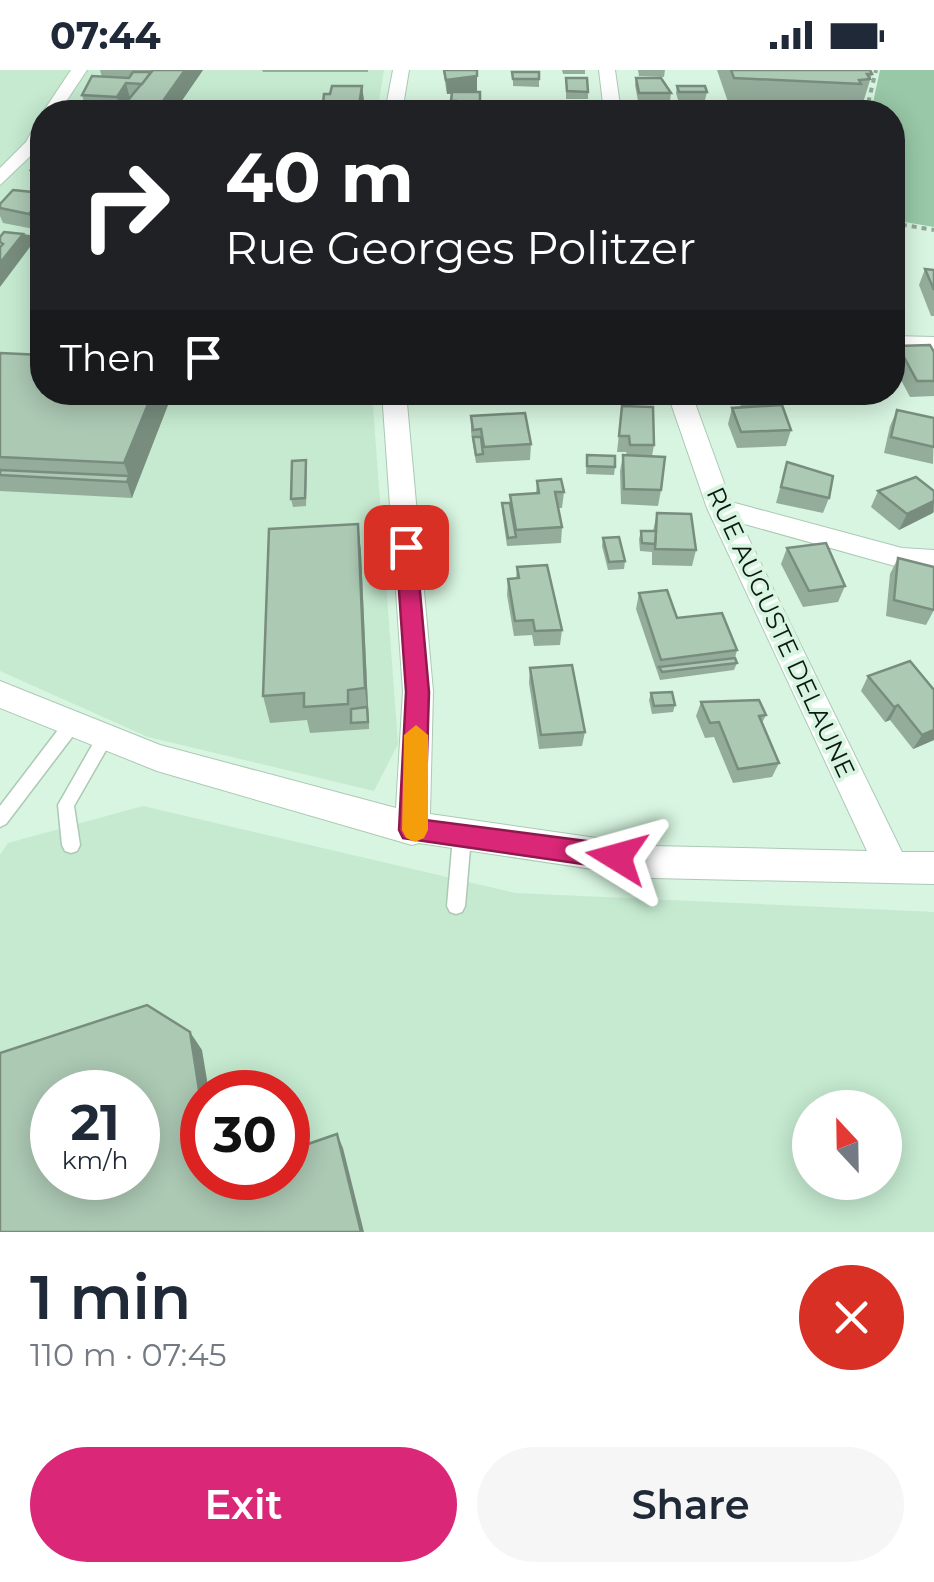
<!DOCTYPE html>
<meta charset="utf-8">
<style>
body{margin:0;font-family:Montserrat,sans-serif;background:#f6f6f7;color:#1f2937;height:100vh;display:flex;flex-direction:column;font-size:38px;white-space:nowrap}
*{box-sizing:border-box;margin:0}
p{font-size:32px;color:#747a83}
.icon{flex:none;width:55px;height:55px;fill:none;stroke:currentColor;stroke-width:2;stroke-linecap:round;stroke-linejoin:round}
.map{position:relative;height:1162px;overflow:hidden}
.sheet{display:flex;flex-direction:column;background:#fff;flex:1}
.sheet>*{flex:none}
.banner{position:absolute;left:30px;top:30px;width:875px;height:305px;border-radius:40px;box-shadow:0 5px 25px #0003;background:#202124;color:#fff;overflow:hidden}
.needle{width:65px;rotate:338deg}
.controls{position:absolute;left:792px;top:1020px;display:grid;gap:20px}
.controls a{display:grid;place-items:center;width:110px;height:110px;border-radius:50%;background:#fff;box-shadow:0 5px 25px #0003;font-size:50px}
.speed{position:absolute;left:30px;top:1000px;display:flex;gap:20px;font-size:50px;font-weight:700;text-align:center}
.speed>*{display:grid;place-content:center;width:130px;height:130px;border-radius:50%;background:#fff;box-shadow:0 5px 25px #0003;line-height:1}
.speed small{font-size:25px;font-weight:400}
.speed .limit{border:15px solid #d22;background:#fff;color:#111}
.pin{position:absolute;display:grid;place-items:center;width:85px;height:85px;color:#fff;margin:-42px;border-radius:20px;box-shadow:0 5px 15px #0006}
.me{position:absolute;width:110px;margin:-55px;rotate:278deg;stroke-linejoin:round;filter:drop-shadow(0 0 8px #0008)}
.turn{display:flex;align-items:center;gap:35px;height:210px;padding:0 30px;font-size:45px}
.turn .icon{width:130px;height:130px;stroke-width:2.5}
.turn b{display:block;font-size:70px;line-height:85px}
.then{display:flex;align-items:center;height:95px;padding:0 30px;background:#0003;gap:20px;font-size:38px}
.round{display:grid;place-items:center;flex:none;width:105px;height:105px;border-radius:52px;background:#f6f6f7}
.overview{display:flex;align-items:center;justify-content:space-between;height:170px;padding:0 30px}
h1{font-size:60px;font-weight:600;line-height:75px}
.action{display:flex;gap:20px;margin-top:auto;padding:20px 30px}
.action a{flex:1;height:115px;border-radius:60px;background:#db2777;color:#fff;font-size:40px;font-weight:600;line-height:115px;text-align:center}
.action a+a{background:#f6f6f7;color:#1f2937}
.status{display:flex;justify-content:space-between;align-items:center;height:70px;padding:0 50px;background:#fff;direction:ltr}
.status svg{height:28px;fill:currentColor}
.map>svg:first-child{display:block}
.built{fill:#c5ead0;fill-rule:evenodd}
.green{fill:#98c8a7}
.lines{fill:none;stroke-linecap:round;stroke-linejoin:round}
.service-casing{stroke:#acc9b4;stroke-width:3}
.minor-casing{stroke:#acc9b4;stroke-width:2}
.path{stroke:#8fa797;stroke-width:4;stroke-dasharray:5 5;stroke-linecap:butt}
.service{fill:#fff;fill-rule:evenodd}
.minor{fill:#fff;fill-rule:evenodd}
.wall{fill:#94ad9b}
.shaded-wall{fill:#788d7e}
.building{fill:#acc9b4;stroke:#788d7e;stroke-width:2.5;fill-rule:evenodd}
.route{fill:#db2777;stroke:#8e194d;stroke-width:2.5}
.slow{fill:#f59e0b}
.labels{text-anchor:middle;stroke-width:8;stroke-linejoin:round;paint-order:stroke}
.street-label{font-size:25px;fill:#0e1912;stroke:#d7f5e0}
</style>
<div class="status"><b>07:44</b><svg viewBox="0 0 49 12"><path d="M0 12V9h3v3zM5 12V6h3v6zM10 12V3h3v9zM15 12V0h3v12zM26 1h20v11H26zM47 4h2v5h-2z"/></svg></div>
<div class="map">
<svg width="934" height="1162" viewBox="0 0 934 1162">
<rect width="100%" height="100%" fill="#d7f5e0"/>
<g class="built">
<path d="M0 0H384L377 42H42V322L372 323 398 674 374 721 148 667 0 601Z"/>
<path d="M143 736 515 823 934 842V1162H0V785L8 773ZM52 1022H138V1108H52ZM202 1022H288V1108H202ZM810 1038H885V1112H810Z"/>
</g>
<path class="green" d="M880 0H934V157L893 150 892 42H871Z"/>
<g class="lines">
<g class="service-casing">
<g id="service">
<path d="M70 650 76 652 78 657 76 662 6 754 0 757V736L64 652Z"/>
<path d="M105 661 111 663 113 668 74 736 80 775 77 781 71 783 65 781 62 775 58 735 99 663Z"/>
<path d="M462 759 468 762 471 767 465 836 462 842 456 844 450 842 447 836 453 767 456 762Z"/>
</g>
</g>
<g class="minor-casing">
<g id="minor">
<path d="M71 0H87L59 42H43Z"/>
<path d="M393 0H409L402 42H385Z"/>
<path d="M599 0H615L621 42H604Z"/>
<path d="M42 53V75L0 115V98L26 72 36 54Z"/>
<path d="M892 266 934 267V281L892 280Z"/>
<path d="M382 322H406L433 621 430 744 652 776 867 781 707 438 667 322H691L731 432 902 478 934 480V500L902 498 741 453 902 782H934V814L652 808 419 773 412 775 157 701 0 638V611L160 675 396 738 403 621Z"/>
</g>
</g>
<g class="path">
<path d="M866 42 876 0"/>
<path d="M892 153 934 160"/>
</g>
<use href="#service" class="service"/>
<use href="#minor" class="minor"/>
</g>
<g class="wall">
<path d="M100 0H203L174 42H126L125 36 121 42 86 40 82 25 102 7Z"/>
<path d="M262 0H368V2H263Z"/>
<path d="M443 0H477V21L470 22 480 42H451L452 24H447Z"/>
<path d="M562 0H585V4H563Z"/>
<path d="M638 0H665L664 7 639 6Z"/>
<path d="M717 0H871L872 4 862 36 854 37 853 40 729 35Z"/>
<path d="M539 2V17L513 16V9Z"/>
<path d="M566 8 588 22V29H566Z"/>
<path d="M636 8 671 23 670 31H638L635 15Z"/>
<path d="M362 16 364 31 362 42H324L323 33 330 24Z"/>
<path d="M677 16 707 22 705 30H678L676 23Z"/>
<path d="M42 87V117L36 116 31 100Z"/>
<path d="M42 123V149L34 159 3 153 0 146V134Z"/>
<path d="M925 199 934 200V246H931L919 215Z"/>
<path d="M892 220 901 238 898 246H892Z"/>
<path d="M898 276 934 282V326L910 327 892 293Z"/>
<path d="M0 283 42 322H173L132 428 0 421Z"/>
<path d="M487 322H517V328L489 330Z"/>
<path d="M614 322H648L647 330 617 331Z"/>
<path d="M718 322H765L762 336 791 360 786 376 737 378 728 354 732 338 741 337 740 333 720 332Z"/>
<path d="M819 322H859L857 327 819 326Z"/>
<path d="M622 336 654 375 652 386 661 420 658 436 621 434 620 401 623 385H627L626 382H617Z"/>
<path d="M897 340 934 348 933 394 884 383 890 356Z"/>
<path d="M471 346 531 374 530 390 476 393 471 362Z"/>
<path d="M587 385 615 397 614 405 586 404Z"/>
<path d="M787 392 829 428 823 443 776 433Z"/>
<path d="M307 398 306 436 293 437 291 429Z"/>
<path d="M537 411 564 422 562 438H558L562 457 561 473 507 476 502 441V433H510V425L536 423Z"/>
<path d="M878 421H934V442L899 460 871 437Z"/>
<path d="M657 443 696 480 692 496 652 495V482L640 481 639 469 641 461H653Z"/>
<path d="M358 454 361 483 369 659 310 663 307 650 270 653 263 626Z"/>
<path d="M603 468 625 491 624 499 608 500 602 476Z"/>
<path d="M787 478 845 516 838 532 803 537 781 494Z"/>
<path d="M898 488 934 540 926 555 886 546 890 504Z"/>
<path d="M517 497 562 560 560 575 534 576 532 565 514 566 507 525 508 509H516Z"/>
<path d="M639 523 677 548 737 580 735 588 737 593 734 600 660 610 636 539Z"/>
<path d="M530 598 585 662 582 676 539 679 529 613Z"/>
<path d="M868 606 934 670 913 679 890 650 885 652 861 621Z"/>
<path d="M651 623 675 635 673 642 652 644 649 630Z"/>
<path d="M701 632 766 645 762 653 779 693 772 707 733 713 714 667 705 668 696 646Z"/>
</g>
<g class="shaded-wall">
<path d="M185 0H203L174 42H159L158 38Z"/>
<path d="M477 6V21L447 24 446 10Z"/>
<path d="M126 13 130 28 121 42 117 27Z"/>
<path d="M362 16 364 31 362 42H358Z"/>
<path d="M42 127V149L34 159 29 144Z"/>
<path d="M23 164 30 165 33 173 0 217V193Z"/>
<path d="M153 322H173L134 422 124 393Z"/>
<path d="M129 406 134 422 132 428 127 412Z"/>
<path d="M934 431 933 443 899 460 907 444Z"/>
<path d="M358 454 361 483 369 659 365 618Z"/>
<path d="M898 635 890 650 885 652 894 637Z"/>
<path d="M934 660V670L913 679 922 665Z"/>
<path d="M190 962 202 980 209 1022H202V1039Z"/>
<path d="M337 1064 343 1078 364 1162H361Z"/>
</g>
<g class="building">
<path d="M153 0H185L158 38 124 35Z"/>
<path d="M444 0H477V6L446 10Z"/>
<path d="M731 0H870L872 4H867L870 9 859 10 861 14 734 8Z"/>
<path d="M133 2H151L142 14 126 13 117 27 82 25 92 6 129 8Z"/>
<path d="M512 2H539V9H513Z"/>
<path d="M566 8H587L588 22 567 21Z"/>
<path d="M636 8H661L671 23H639Z"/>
<path d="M332 16H362L358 42H327L329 33H323L324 24H330Z"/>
<path d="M677 16H705L707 22H679Z"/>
<path d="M452 22H480V42H456V31H451Z"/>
<path d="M559 33 591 35 592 42H561Z"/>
<path d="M642 33H674L677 42H644Z"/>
<path d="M42 87V102L31 100Z"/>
<path d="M13 120 42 123V127L29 144 0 138V134Z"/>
<path d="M4 162 23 164 0 193V177L3 174 0 172V167Z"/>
<path d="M925 199 934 200V220Z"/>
<path d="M892 220H893L901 238H892Z"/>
<path d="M930 275 934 282V311H917L898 276Z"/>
<path d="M0 283 42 285V322H153L124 393 0 387Z"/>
<path d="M782 335 791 360 741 362 732 338Z"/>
<path d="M622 336 653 337 654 375H630L629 366H619Z"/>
<path d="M897 340 934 348V377L891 367Z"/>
<path d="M525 343 531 374 484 377 481 359 473 360 471 346Z"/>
<path d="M473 367H481L483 384 476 385Z"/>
<path d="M587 385 615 386V397L587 396Z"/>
<path d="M623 385 665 387 661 420 624 419Z"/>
<path d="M306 390 305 428 291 429 292 391Z"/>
<path d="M787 392 833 406 829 428 781 417Z"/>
<path d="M0 400 129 406 127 412 0 405Z"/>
<path d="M916 407 934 421V431L907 444 878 421Z"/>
<path d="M561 409 564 422H555L562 457 516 460 510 425 539 423 537 411Z"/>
<path d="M502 433H510L516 467 508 468Z"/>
<path d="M657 443 691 444 696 480 655 479Z"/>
<path d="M358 454 365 618 348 620V634L304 637V623L263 626 269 459Z"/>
<path d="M641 461H656L655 474 642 473Z"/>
<path d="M619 467 625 491 609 492 603 468Z"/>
<path d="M826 473 845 516 809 521 787 478Z"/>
<path d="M898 488 934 497V540L894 530Z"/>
<path d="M547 495 562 560 535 561 533 550 515 551 508 509 519 508 517 497Z"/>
<path d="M667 520 677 548 722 543 737 580 661 590 639 523Z"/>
<path d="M735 588 737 593 662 602 659 597Z"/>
<path d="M910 591 934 620V660L922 665 898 635 894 637 868 606Z"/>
<path d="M572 595 585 662 541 665 530 598Z"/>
<path d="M672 622 675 635 654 636 651 623Z"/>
<path d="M759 630 766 645 759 646 779 693 738 699 719 652 710 653 701 632Z"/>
<path d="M367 637 368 652 351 653V639Z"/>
<path d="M147 935 190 962 202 1039V1108H288V1081L337 1064 361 1162H0V983ZM52 1022H138V1108H52Z"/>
</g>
<path class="route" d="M406 470 416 477 429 622 425 750 617 775 626 779 630 787 626 796 617 799 403 768 399 760 406 622 396 477Z"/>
<path class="slow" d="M416 655 428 665V760L424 768 415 772 406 768 402 760 404 665Z"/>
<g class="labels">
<g class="street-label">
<text transform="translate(781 562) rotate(65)" y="9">RUE AUGUSTE DELAUNE</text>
</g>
</g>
</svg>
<div class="controls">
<a><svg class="needle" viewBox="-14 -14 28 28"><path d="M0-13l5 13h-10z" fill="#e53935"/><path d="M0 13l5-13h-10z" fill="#747a83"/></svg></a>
</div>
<div class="speed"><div>21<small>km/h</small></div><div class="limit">30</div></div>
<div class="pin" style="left:406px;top:477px;background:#d93025"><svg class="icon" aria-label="arrive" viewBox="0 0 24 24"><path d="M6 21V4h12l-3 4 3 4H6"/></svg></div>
<svg class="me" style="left:617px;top:787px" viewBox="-20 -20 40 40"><path d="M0-17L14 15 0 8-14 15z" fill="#db2777" stroke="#fff" stroke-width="4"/></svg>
<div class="banner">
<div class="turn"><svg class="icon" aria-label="right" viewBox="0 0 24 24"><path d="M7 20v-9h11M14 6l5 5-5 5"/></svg><div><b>40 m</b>Rue Georges Politzer</div></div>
<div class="then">Then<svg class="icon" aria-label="arrive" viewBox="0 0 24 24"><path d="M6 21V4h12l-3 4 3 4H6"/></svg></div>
</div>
</div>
<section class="sheet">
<div class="overview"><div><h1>1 min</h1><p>110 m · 07:45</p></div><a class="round" style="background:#d93025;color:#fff"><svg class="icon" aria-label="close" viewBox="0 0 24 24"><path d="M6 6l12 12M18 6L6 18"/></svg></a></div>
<div class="action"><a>Exit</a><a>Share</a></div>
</section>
